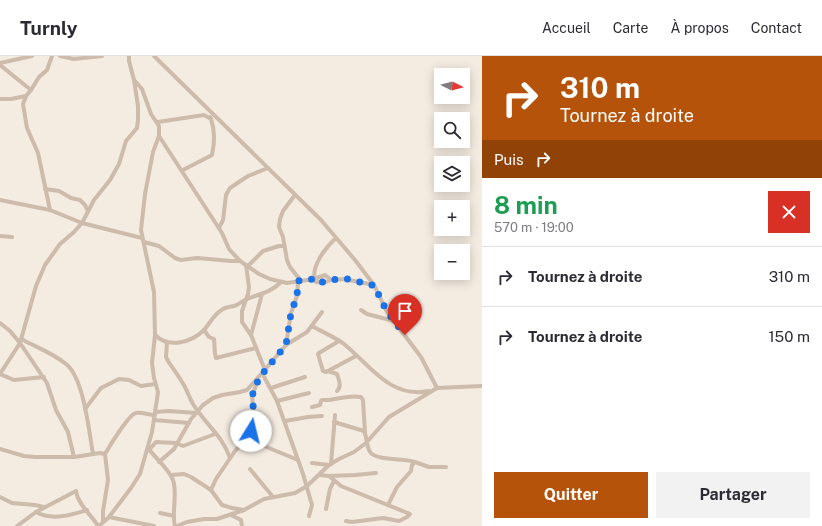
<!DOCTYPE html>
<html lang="fr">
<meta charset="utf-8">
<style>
body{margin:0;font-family:"Public Sans",sans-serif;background:#f2f2f3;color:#2b2b33;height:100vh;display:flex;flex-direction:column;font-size:15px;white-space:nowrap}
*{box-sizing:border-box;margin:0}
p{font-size:13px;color:#7c7c81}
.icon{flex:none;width:22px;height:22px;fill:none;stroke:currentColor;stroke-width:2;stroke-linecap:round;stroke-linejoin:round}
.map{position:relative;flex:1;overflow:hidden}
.side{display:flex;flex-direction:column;background:#fff;width:340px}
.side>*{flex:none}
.hud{background:#b45309;color:#fff;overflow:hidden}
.needle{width:26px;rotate:96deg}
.controls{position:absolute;left:434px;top:12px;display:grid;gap:8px}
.controls a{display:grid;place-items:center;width:36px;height:36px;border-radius:0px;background:#fff;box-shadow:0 2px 10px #0003;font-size:20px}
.pin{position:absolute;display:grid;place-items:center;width:34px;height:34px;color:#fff;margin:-41px -17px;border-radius:50% 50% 50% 0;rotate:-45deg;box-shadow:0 0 4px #0007}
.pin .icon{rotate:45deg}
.me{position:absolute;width:44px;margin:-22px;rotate:9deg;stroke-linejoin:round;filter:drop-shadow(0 0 3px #0008)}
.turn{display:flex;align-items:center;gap:14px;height:84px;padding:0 12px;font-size:18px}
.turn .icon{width:52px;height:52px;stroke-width:2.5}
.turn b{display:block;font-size:28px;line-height:34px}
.then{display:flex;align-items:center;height:38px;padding:0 12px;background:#0003;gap:8px;font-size:15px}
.round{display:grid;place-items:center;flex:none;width:42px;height:42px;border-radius:0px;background:#f2f2f3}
.summary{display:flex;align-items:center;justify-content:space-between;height:68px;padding:0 12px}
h1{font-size:24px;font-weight:700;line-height:30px;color:#1e9e55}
.cta{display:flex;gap:8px;margin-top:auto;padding:8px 12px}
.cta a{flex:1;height:46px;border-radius:0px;background:#b45309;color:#fff;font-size:16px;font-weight:700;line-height:46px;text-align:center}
.cta a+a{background:#f2f2f3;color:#2b2b33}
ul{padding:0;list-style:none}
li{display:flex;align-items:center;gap:12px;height:60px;padding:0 12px;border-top:1px solid #e1e1e2}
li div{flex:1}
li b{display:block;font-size:15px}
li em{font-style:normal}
header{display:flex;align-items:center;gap:24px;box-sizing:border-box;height:56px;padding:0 20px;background:#fff;border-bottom:1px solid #e1e1e2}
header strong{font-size:19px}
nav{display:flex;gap:22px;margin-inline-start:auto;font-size:14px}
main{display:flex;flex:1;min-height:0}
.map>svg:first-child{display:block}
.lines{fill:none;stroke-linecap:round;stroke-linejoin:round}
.minor{stroke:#cdbbac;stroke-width:4}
.route{stroke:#1a73e8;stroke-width:7;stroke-dasharray:0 12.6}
</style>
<header>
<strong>Turnly</strong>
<nav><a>Accueil</a><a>Carte</a><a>À propos</a><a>Contact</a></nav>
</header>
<main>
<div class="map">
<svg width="482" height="470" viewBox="0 0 482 470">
<rect width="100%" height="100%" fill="#f4ebe1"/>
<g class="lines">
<g class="minor">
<path d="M52 0 47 14 39 21 31 34 26 40 23 48 27 72 38 97 50 154 82 167 142 182"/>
<path d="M60 0 74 3 102 0"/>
<path d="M154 0 321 164 355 204 374 229 386 254 394 265 421 301 437 332"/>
<path d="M0 7 32 0"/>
<path d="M0 9 31 34"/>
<path d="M0 43H11L26 40"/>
<path d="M158 66 204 59 211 63 210 61"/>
<path d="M159 80 222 177 229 193 240 205 259 218 270 223 287 227 314 223 325 219 331 224 344 223 374 229"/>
<path d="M183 114 212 99C215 86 215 75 211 63"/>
<path d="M45 133 59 135 71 142 80 144 85 149 88 155"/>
<path d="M295 139 283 155 280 163 279 171 283 181 287 204 290 211 301 225"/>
<path d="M0 144 50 154"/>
<path d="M219 172 223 164 226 139 230 132 248 120 268 112"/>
<path d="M0 180 12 181"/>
<path d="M144 186 159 190 175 202 181 204 197 202 231 205H240"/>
<path d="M246 209 249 231 248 238 242 255V266L251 279 265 314"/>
<path d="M248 210 263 195 279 190H284"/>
<path d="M331 224 323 227 316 226C309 212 326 191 336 182"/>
<path d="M361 254 367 258 394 265"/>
<path d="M0 267 10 275 20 287 47 327 56 354 68 376 74 401"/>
<path d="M312 270C322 276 335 281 344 288 370 309 390 343 429 335"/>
<path d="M204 274 209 281 214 283 215 298 216 302 256 292"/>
<path d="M155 279C169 293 192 286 204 274 210 267 214 258 223 253 226 251 230 251 234 250 238 249 241 246 245 244 258 238 270 237 280 227"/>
<path d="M251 279 262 238"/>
<path d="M21 283C36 291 53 297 66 308 84 322 89 376 93 398"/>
<path d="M339 285 319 297 318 298 323 315 326 316 356 300"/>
<path d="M167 287 166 301 168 305C174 314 180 322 185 331 188 337 190 343 193 348 205 368 223 380 230 402"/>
<path d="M286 289 291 257 297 240 298 225"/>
<path d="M328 315 337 318C339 324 342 331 337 335"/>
<path d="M0 318 20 287 36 230 45 209 60 188 74 176 82 167 94 144 110 124 119 108 126 85 137 72 138 64V50L134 24 129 5V0"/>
<path d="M0 318 14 324 44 321"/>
<path d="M271 332 305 321"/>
<path d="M277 345 309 337"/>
<path d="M312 351 320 349 321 345 322 344C335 345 348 338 361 341L363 344 365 377"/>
<path d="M85 353 101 332 119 323 129 324 141 330 155 328"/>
<path d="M156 356 169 355 196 357"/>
<path d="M154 364 189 367"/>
<path d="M285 365 308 361 322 360"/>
<path d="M334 366 364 375C367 381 366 389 370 396 376 405 406 402 415 406"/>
<path d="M247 383 298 404"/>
<path d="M148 392C155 402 169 413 173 424 178 439 171 457 175 470"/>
<path d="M0 393 24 400 35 401H74L100 397 105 398 108 424 103 455V466"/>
<path d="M149 394 156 386 176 387 183 390 215 378"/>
<path d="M105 398C109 391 129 358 136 357 141 356 150 359 155 359"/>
<path d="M159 406 174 393 191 363 203 349 213 342 222 339 240 336 247 334 262 317"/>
<path d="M312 407 329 409"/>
<path d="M331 408 335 359"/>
<path d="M250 413 273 441"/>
<path d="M171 419 184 418 191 421 211 434 222 449 232 452 244 454"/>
<path d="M320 419 329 420 341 430 410 458 407 461 399 465 383 462 352 466 346 465"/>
<path d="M329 420 355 419 376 417"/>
<path d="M211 434 216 423 235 395 247 383 251 375 254 358 252 340 258 324"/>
<path d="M0 441 12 447 35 449 44 451"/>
<path d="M388 449 397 431 411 415 412 409 415 406 429 411H446"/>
<path d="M326 453 330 433 334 425"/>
<path d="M36 456C52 465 71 459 87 454"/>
<path d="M160 457 174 460"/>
<path d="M231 459 241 464 242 470"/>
<path d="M309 460 312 449 303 418 277 345 262 317 286 289 307 276 322 256"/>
<path d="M109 461 154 470"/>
<path d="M17 470 36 456 76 435C78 449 91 458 98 470"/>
<path d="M99 470 109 461 131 432 140 418 152 376 157 343 158 336 154 322 152 307 155 279 154 236 141 174 145 138 153 96 159 80V70L151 58 142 33 134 24"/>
<path d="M177 470 187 466 204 463H217L244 454 264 443 295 437 307 430 329 409 339 403 354 396 366 387 389 361 437 332 482 330"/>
</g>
</g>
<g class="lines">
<path class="route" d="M251 375 254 358 252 340 259 322 286 289 291 257 297 240 298 225 314 223 316 226C326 227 335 222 345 223 355 223 364 229 374 229L386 254 405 279"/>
</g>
</svg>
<div class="controls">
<a><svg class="needle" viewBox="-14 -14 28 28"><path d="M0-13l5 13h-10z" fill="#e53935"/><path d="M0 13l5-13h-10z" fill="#7c7c81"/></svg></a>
<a><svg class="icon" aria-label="search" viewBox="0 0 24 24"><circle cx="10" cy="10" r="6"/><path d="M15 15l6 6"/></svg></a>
<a><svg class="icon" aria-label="layers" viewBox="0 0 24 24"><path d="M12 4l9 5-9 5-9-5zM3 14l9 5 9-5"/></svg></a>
<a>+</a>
<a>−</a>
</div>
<div class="pin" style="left:405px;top:279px;background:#d93025"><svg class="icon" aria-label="arrive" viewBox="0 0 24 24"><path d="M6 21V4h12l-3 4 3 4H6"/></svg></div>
<svg class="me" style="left:251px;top:375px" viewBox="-20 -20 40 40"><circle r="19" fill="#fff"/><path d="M0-13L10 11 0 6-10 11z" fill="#1a73e8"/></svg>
</div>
<section class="side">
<div class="hud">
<div class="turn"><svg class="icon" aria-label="right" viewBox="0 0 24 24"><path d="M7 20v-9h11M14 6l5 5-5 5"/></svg><div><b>310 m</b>Tournez à droite</div></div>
<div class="then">Puis<svg class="icon" aria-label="right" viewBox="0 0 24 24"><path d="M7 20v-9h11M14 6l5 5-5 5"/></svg></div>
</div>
<div class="summary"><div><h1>8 min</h1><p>570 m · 19:00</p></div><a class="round" style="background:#d93025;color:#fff"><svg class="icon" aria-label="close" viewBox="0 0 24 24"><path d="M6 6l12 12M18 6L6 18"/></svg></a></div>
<ul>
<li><svg class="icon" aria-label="right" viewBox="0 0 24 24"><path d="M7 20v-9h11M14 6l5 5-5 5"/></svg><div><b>Tournez à droite</b></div><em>310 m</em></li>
<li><svg class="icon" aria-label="right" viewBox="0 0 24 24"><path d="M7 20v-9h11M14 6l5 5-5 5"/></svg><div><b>Tournez à droite</b></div><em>150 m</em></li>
</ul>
<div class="cta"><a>Quitter</a><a>Partager</a></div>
</section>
</main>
